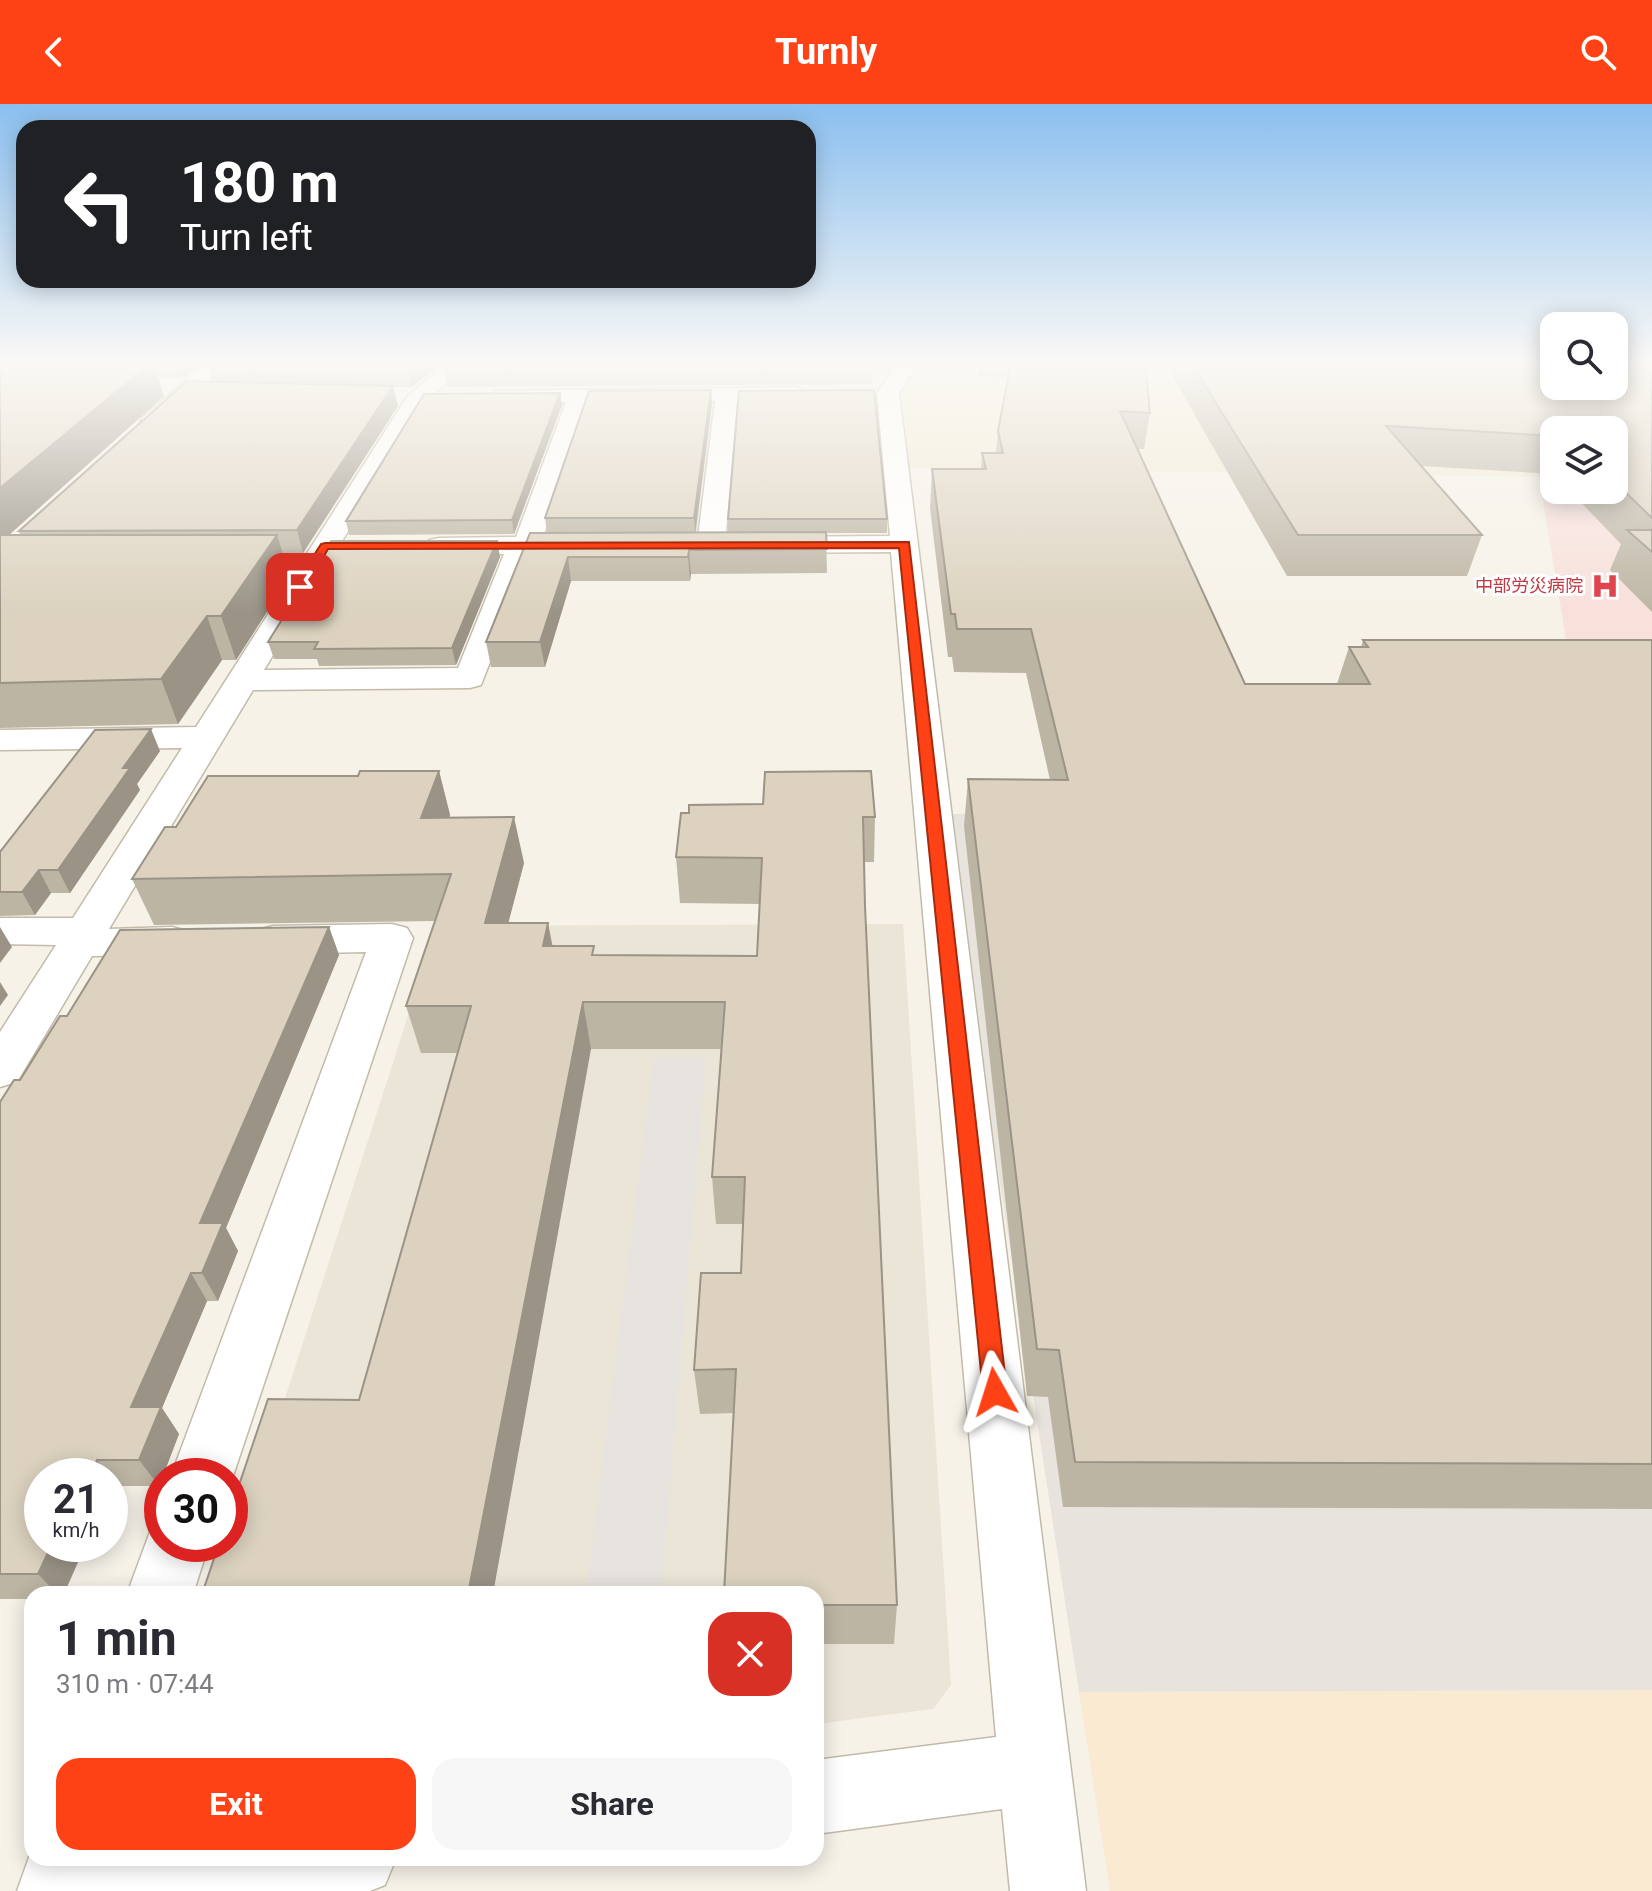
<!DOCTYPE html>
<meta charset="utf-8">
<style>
body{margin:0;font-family:Roboto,"Noto Sans JP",sans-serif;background:#f7f7f7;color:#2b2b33;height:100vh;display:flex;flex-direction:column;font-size:30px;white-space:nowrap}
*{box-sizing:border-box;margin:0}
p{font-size:26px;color:#7c7c81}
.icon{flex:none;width:44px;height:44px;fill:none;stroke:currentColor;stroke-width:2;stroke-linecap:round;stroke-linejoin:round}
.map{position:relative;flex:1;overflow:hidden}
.drawer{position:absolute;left:24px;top:1482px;width:800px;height:280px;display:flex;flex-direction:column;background:#fff;border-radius:24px;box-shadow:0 4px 20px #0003}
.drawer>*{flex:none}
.top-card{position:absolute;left:16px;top:16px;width:800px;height:168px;border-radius:24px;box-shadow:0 4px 20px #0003;background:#202124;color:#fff;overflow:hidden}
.controls{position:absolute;left:1540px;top:208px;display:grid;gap:16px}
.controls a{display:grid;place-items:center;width:88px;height:88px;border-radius:16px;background:#fff;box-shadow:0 4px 20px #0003;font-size:40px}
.speed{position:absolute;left:24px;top:1354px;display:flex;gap:16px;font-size:40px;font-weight:700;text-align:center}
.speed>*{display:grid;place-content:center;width:104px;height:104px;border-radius:50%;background:#fff;box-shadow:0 4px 20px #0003;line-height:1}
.speed small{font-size:20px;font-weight:400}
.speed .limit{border:12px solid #d22;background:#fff;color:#111}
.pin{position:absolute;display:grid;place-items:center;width:68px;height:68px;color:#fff;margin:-34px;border-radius:16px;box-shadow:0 4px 12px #0006}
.me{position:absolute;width:88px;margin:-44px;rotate:354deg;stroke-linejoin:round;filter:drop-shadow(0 0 6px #0008)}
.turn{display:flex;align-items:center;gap:28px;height:168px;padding:0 32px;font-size:36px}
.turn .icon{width:104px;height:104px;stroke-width:2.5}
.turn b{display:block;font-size:56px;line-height:68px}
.round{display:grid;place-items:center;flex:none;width:84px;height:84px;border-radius:24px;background:#f7f7f7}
.overview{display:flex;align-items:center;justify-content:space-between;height:136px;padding:0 32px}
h1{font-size:48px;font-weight:700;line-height:60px}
.cta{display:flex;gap:16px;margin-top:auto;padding:16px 32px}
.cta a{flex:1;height:92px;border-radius:24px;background:#ff4216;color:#fff;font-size:32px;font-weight:700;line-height:92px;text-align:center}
.cta a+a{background:#f7f7f7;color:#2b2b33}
header{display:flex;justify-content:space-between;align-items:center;height:104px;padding:0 32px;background:#ff4216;color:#fff;font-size:36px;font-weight:700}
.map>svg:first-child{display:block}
.residential{fill:#eae5d6}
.commercial{fill:#faead2}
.industrial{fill:#e8e4dd}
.education{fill:#f1e9d1}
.medical{fill:#f8e0db;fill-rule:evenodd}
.parking{fill:#e7e4e0}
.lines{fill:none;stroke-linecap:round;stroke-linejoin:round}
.minor-casing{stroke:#c3bba9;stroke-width:3}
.minor{fill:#fff;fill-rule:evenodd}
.wall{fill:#bdb5a4;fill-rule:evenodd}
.shaded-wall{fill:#9a9386}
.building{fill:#dcd2bf;stroke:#9a9386;stroke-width:2}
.route{fill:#ff4216;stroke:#a62b0e;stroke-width:2}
.labels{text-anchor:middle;stroke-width:6;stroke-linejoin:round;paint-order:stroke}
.far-health-label{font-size:18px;fill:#be3a42;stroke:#fff;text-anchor:end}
</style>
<header><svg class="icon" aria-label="back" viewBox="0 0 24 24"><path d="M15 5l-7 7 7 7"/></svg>Turnly<svg class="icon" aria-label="search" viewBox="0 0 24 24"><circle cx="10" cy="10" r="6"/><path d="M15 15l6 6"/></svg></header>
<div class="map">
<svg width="1652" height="1787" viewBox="0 0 1652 1787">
<rect width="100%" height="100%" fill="#f6f2e8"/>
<path class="residential" d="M903 820 951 1581 933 1605 816 1620V1490H222L437 822Z"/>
<path class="commercial" d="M1652 1586V1787H1110L1079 1588Z"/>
<path class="industrial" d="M943 710 1652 711V1586L1079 1588Z"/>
<path class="education" d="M918 259H1520L1539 373 910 364 901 284Z"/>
<path class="medical" d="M1520 259 1554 282H1614L1652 259V577H1573ZM1554 326H1614V386H1554Z"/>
<path class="parking" d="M654 953H706L661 1490H586Z"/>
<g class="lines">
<g class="minor-casing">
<g id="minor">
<path d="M207 259H230L159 323H143L140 318 143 313Z"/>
<path d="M446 259H469L427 297 264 566 458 564 504 450H439L429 448 425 442 429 436 439 434 516 433 566 298 502 299 494 297 491 292 494 287 797 283 808 290 797 297H737L725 441 721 447H701L697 441 715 297 589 298 543 433 596 435 600 441 596 447 532 450 481 581 470 584 253 586 109 825 172 823 187 827 193 837 187 847 172 851 92 852 17 978 0 983V928L56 841 0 840V814H73L182 644 0 646V626L196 623 407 293Z"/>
<path d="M898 259H918L899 289 1086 1787H1010L1002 1705 816 1730V1656L996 1633 891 448 767 449 757 447 753 441 757 435 767 433 890 432 877 289Z"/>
<path d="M392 820 407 824 413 834 233 1372 230 1379V1372H171L366 848 273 850 258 846 252 836 258 826 273 822Z"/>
<path d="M162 1414V1440H209L193 1490H127L154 1417Z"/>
<path d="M32 1745V1754H396L385 1781 370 1787H17Z"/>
</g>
</g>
<use href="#minor" class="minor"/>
</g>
<g class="wall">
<path d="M0 259H441L412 283H393L398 302 303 449H283L290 472 236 556H222L178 620 0 624ZM203 262 208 265 212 278 19 427 20 431H9L164 292 158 273H184Z"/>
<path d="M442 259H872V280L447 283Z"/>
<path d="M924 259H1145L1150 309 1144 345H1137L1245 580H1337L1349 543H1361L1363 536H1652V1405L1063 1403 1048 1293 1027 1292 964 722 968 675 1050 676 1026 569 954 568 952 553H948L930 404 932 365H981L982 349H996L998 327 1009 273 978 272V264Z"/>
<path d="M1165 259H1652V508L1610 466 1621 440 1569 386H1614V326H1554V370L1421 362 1482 431 1467 472H1287Z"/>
<path d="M560 289 562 301 514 430 349 431 346 417Z"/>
<path d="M712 300 696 428H728V415H887V429H826L827 469 691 470 690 477H571L545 563H491L486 538 547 429 545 414Z"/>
<path d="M497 437 500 453 456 561 319 562 317 555H274L268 538Z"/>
<path d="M160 647 137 680 140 686 70 789H51L35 811 0 812V748Z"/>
<path d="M439 667 450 711 449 714 524 759 508 819 553 842 595 851 757 852 760 800 680 799 676 753 681 709 875 713 874 758H864L865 802 897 1501 894 1540H818L817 1580 816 1490 734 1309 700 1310 694 1266 741 1169 743 1120H716L712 1073 721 945H591L359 1296 458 949H421L406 902 435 817 154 821 132 775 176 723 358 672Z"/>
<path d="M329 823 339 851 226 1124 238 1147 218 1197H207L162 1304 179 1330 159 1382H118L110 1400V1372H42L64 1490H32V1495H0V998L20 976 67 912Z"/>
</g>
<g class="shaded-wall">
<path d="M151 259H153L164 292 0 439V384Z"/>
<path d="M180 259H202L203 262 184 273Z"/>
<path d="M407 259H441L412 283Z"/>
<path d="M393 282 398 302 303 449 297 426Z"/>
<path d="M711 286 712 300 695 430 694 414Z"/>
<path d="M560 289 562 301 514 430 512 416Z"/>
<path d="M277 431 290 472 236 556 221 512Z"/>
<path d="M497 437 500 453 456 561 452 544Z"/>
<path d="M689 446 691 470 690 477 688 453Z"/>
<path d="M568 453 571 477 545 563 540 538Z"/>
<path d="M207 512 222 556 178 620 161 575Z"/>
<path d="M151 625 160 647 137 680 140 686 70 789 58 766 123 664Z"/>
<path d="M439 667 450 711 433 759 421 714Z"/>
<path d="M514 713 524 759 496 866 485 819Z"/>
<path d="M39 766 51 789 35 811 22 788Z"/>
<path d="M548 819 557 865 543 842Z"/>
<path d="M0 823 12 843 0 859Z"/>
<path d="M329 823 339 851 226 1124 238 1147 218 1197 202 1169 200 1119Z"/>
<path d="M0 878 8 891 0 902Z"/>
<path d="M583 898 591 945 493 1490H468Z"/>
<path d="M191 1169 207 1197 162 1304 179 1330 159 1382 139 1356 131 1303Z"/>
<path d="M97 1356 110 1372H90Z"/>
<path d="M110 1372 118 1382 110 1400Z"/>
<path d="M52 1440H86L64 1490H57L38 1470Z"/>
<path d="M817 1501 818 1540 817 1580 816 1542Z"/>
</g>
<g class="building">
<path d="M0 259H151L0 384Z"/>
<path d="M1011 259H1145L1150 309 1120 307 1245 580H1370L1349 543H1368L1363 536H1652V1360L1075 1358 1059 1246 1037 1245 968 675 1068 676 1031 525H957L955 510H951L932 365H986L982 349H1003L998 327Z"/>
<path d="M1191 259H1554V282H1614V259H1652V414L1614 377V326H1554V332L1386 322 1482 431H1298Z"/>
<path d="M187 277 393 282 297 426 19 427Z"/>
<path d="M711 286 694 414H545L589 287Z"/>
<path d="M874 286 887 415H728L739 287Z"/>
<path d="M560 289 512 416 346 417 424 290Z"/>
<path d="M1627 426H1652V448Z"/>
<path d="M826 428 827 445 689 446 688 453H568L540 538H486L530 429Z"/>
<path d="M0 431H277L221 512H207L161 575 0 579Z"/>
<path d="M331 437H497L452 544 314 545 318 538H268Z"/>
<path d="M151 625 123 664H130L58 766H39L22 788H0V748L95 626Z"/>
<path d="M360 667H439L421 714 514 713 485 819H548L543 842H594L592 851 757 852 762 754 676 753 681 709H689V701L763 700 765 668 871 667 875 713H863L865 802 897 1501H817L816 1542V1490H724L736 1265 694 1266 701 1169H741L745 1073H712L725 898H583L468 1490H202L219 1440H230V1408L268 1295 359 1296 471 902H406L451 770 132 775 165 723H176L208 672H358Z"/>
<path d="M329 823 200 1119H223L202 1169H191L131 1303H161L139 1356H97L90 1372H42V1440H52L38 1470H0V998L14 976H20L60 912H67L120 826Z"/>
</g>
<linearGradient id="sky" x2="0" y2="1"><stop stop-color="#8abfef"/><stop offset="0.51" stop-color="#fbf9f5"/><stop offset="1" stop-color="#fbf9f5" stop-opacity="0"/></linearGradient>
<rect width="1652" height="509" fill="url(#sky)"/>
<path class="route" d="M909 438 1007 1288 1004 1295 995 1299 986 1295 983 1288 899 444 328 445 304 486 294 483 321 440 325 439Z"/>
<defs>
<g id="hospital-bare" transform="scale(2.16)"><path d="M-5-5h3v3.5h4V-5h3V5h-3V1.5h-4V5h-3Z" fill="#e0444e" stroke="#fff" stroke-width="2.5" paint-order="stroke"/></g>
</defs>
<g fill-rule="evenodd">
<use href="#hospital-bare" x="1605" y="482"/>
</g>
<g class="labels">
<g class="far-health-label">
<text x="1583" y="488">中部労災病院</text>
</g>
</g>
</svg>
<div class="controls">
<a><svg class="icon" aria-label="search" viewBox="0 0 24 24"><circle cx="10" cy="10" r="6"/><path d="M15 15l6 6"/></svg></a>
<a><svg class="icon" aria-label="layers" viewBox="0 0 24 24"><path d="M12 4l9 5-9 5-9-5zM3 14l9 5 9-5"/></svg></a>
</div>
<div class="speed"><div>21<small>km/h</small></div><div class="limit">30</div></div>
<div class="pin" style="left:300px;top:483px;background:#d93025"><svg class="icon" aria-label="arrive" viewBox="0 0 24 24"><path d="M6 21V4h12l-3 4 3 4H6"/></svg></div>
<svg class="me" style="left:995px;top:1288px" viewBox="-20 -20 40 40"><path d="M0-17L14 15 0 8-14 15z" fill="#ff4216" stroke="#fff" stroke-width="4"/></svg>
<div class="top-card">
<div class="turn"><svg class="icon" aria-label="left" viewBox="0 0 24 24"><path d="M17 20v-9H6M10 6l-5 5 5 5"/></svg><div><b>180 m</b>Turn left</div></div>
</div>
<section class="drawer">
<div class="overview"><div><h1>1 min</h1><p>310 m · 07:44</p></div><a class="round" style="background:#d93025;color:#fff"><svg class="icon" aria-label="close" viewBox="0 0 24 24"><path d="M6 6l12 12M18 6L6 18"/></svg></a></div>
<div class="cta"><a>Exit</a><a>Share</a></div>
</section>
</div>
